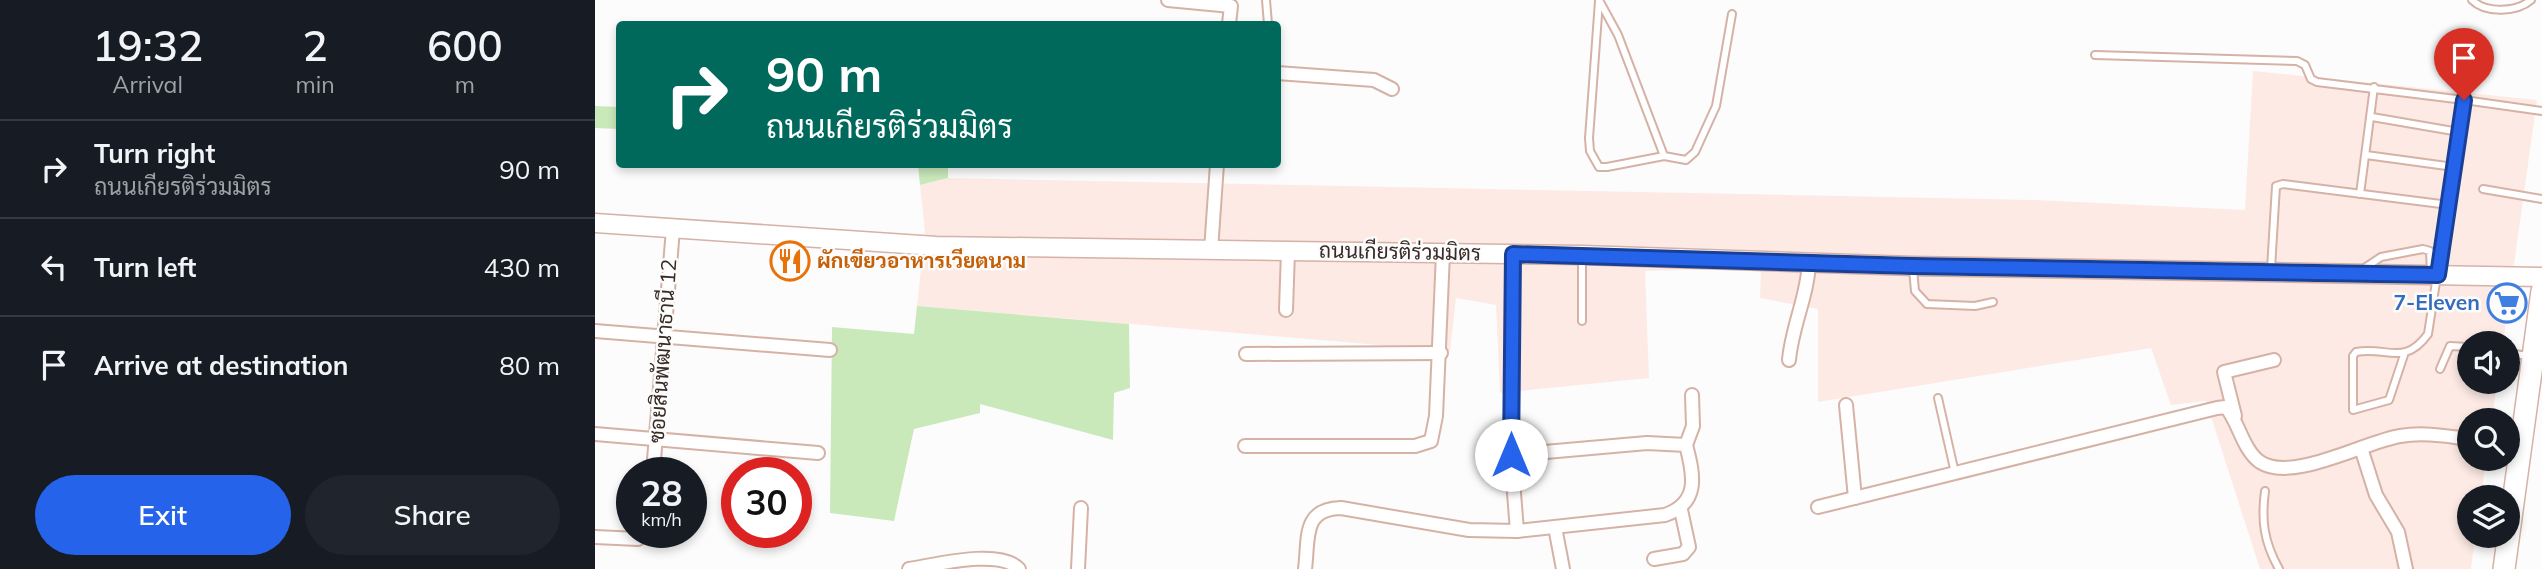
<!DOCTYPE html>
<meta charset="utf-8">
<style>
body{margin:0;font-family:Mulish,Sarabun,sans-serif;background:#20242c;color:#f1f3f6;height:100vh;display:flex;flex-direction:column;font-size:26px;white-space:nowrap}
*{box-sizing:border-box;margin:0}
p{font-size:23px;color:#9ea1a6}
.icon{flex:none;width:38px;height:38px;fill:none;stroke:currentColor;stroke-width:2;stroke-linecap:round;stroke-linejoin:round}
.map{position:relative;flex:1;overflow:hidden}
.drawer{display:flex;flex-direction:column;background:#171b24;width:595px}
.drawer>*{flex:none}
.banner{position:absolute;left:21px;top:21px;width:665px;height:147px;border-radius:7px;box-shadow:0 4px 10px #0003;background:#00695c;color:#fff;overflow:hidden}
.tools{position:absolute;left:1862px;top:331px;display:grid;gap:14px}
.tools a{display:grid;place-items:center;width:63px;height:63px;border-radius:50%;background:#171b24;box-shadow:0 4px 10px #0003;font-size:35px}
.speed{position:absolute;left:21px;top:457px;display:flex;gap:14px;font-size:35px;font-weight:700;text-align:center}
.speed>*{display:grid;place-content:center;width:91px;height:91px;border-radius:50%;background:#171b24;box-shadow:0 4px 10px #0003;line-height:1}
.speed small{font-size:18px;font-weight:400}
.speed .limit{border:10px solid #d22;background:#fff;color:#111}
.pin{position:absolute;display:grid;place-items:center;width:60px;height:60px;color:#fff;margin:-72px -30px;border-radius:50% 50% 50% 0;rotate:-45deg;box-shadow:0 0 7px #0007}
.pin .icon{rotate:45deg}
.me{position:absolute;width:77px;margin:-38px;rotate:0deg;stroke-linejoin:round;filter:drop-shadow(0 0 5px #0008)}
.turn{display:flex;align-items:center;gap:24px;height:147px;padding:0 35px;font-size:32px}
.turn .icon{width:91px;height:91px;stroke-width:2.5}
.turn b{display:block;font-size:49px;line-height:60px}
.eta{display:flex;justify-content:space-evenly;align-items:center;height:119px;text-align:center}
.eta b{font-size:42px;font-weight:600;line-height:49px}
.action{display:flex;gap:14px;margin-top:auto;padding:14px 35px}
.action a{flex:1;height:80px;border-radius:42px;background:#2563eb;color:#fff;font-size:28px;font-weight:600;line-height:80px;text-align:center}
.action a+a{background:#20242c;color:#f1f3f6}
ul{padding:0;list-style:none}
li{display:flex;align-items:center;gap:21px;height:98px;padding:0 35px;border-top:2px solid #363941}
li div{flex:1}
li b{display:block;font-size:26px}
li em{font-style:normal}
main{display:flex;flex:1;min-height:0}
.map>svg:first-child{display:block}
.built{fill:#fdeae4}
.green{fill:#cae9bb}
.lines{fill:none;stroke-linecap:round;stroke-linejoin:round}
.lane-casing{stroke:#d5b2a6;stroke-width:10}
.street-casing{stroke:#d5b2a6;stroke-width:16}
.secondary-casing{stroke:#d5b2a6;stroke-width:21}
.primary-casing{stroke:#d5b2a6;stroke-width:24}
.lane{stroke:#fff;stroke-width:6}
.street{stroke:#fff;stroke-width:12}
.secondary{stroke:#fff;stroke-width:18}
.primary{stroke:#fff;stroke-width:21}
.route-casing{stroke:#184099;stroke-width:18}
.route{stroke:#2563eb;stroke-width:12}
.labels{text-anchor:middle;stroke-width:5;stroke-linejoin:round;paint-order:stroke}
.street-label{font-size:21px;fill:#382a25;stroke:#fcfcfc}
.food-label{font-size:21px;font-weight:bold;fill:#c56008;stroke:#fcfcfc;text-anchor:start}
.shop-label{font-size:21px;font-weight:bold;fill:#366cbe;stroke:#fcfcfc;text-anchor:end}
</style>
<main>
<section class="drawer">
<div class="eta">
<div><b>19:32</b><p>Arrival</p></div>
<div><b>2</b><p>min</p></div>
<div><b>600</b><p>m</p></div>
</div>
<ul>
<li><svg class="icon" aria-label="right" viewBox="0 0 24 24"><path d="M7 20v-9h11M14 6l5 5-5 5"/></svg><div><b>Turn right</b><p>ถนนเกียรติร่วมมิตร</p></div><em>90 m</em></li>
<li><svg class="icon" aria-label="left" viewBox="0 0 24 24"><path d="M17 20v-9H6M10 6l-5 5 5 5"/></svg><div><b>Turn left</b></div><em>430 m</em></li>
<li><svg class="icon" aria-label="arrive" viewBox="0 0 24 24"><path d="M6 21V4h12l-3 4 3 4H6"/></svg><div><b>Arrive at destination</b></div><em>80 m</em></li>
</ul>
<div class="action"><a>Exit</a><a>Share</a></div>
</section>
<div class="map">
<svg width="1947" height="569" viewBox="0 0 1947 569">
<rect width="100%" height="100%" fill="#fcfcfc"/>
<path class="built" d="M1658 71 1942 100 1908 343H1874V382H1902L1897 420H1874V458L1891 459 1886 497H1874V536H1880L1876 569H1665L1611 401 1576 405 1556 348 1223 402V309L1165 298 1166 268 1050 271 1054 378 905 393 901 305 861 298 855 351 322 306 330 232 325 185 353 178 1440 200 1650 210Z"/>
<g class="green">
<path d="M0 106 24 107V129L0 128Z"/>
<path d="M323 165H353V178L325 185Z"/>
<path d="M322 306 534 324 535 388 519 393 518 440 385 404V413L319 429 299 521 235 513 237 327 319 334Z"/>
</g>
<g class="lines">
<g class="lane-casing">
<g id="lane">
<path d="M671 0 673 24"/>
<path d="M1004 0 1023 35 1069 156 1091 160 1100 152 1121 106 1137 14"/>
<path d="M1877 0C1891 14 1922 12 1936 0"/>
<path d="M1004 1 994 138 995 151 1004 167H1012L1069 156"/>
<path d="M1500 55 1702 61 1710 65 1716 79 1722 82 1869 100"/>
<path d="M1777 117 1864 132"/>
<path d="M1771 155 1859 167"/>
<path d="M1888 189 1947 199"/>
<path d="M1765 194 1779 87"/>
<path d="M1318 269 1320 291 1332 304 1380 306 1398 302"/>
<path d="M1676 269 1681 186 1688 184 1854 205"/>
<path d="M1765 271 1786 257 1828 249 1835 251 1836 273"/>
<path d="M987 321V257"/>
<path d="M1913 353 1933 356"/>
<path d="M1809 355 1794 400 1758 410V356L1761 352C1792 346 1809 367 1833 334L1869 100 1947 111"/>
<path d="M1845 369 1855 346 1874 347"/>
<path d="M1343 398 1360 473"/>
<path d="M1670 491C1666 521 1669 542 1684 569"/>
</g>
</g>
<g class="street-casing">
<g id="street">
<path d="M573 0 636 6 634 24"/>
<path d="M682 73 779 80 797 89"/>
<path d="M616 250 622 164"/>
<path d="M691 310 693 251"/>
<path d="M0 331 235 350"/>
<path d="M651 354 846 353"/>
<path d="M1194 360C1197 326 1213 295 1214 262"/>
<path d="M1251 405 1260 498"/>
<path d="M1640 416 1629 372 1679 360"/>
<path d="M0 434 223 453"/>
<path d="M1091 445 1098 426 1097 395"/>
<path d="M650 446H820L836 441 841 416 848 253"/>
<path d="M1766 448 1781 495 1803 532 1811 569"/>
<path d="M916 455 1052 443 1091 445C1099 475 1105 503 1070 515L922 531"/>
<path d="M58 472 78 229"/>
<path d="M1223 507 1622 408 1631 407C1644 423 1648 450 1665 462 1697 483 1769 442 1805 436 1828 432 1851 436 1874 439"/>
<path d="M960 527 968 569"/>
<path d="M0 537 43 539 52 532"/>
<path d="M1059 559 1088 554 1094 547 1086 510"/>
<path d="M314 569C340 565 405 548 424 569"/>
<path d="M483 569 486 508"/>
<path d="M710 569C714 538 707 509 746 508L874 530 922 531 916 455 918 254"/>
</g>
</g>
<g class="secondary-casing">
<path id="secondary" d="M0 223 341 246 987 255 1318 266 1947 277"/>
</g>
<g class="primary-casing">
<path id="primary" d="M1909 569 1947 291"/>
</g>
<use href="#lane" class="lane"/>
<use href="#street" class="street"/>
<use href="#secondary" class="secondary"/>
<use href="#primary" class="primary"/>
</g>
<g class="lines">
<g class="route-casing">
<path id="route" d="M916 455 918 254 1318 266 1843 275 1869 100"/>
</g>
<use href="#route" class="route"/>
</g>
<defs>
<g id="restaurant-ring" transform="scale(2.0125)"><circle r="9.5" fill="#fcfcfc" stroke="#e8710a" stroke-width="1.5"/><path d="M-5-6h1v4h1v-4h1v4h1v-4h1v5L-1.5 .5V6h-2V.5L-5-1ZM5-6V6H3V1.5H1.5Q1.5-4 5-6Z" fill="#e8710a"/></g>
<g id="supermarket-ring" transform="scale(2.0125)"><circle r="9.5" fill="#fcfcfc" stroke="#3f7fe0" stroke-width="1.5"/><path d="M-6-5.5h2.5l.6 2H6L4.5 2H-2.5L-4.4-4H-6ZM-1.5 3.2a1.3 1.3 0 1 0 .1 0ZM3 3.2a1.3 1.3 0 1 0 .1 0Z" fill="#3f7fe0"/></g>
</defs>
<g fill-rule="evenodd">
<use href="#restaurant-ring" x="195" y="261"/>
<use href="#supermarket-ring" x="1912" y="303"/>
</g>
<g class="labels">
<g class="street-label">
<text transform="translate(805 252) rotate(1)" y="7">ถนนเกียรติร่วมมิตร</text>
<text transform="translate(68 351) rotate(-86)" y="7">ซอยสินพัฒนาธานี 12</text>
</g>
<g class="food-label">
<text x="222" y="268">ผักเขียวอาหารเวียตนาม</text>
</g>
<g class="shop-label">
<text x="1885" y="310">7-Eleven</text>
</g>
</g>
</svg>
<div class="tools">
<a><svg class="icon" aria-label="sound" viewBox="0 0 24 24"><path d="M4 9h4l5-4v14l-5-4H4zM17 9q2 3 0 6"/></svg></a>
<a><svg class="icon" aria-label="search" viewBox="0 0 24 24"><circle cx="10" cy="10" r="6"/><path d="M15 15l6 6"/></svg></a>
<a><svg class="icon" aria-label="layers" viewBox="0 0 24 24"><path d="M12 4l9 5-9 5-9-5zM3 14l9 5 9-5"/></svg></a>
</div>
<div class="speed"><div>28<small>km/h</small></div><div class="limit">30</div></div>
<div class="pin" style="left:1869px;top:100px;background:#d93025"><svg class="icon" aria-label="arrive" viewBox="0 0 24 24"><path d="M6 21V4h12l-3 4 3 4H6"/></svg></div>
<svg class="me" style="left:916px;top:455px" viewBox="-20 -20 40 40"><circle r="19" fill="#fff"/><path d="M0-13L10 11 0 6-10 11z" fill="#2563eb"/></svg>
<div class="banner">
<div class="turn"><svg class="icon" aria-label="right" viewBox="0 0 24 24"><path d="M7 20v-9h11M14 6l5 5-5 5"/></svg><div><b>90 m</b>ถนนเกียรติร่วมมิตร</div></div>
</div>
</div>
</main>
